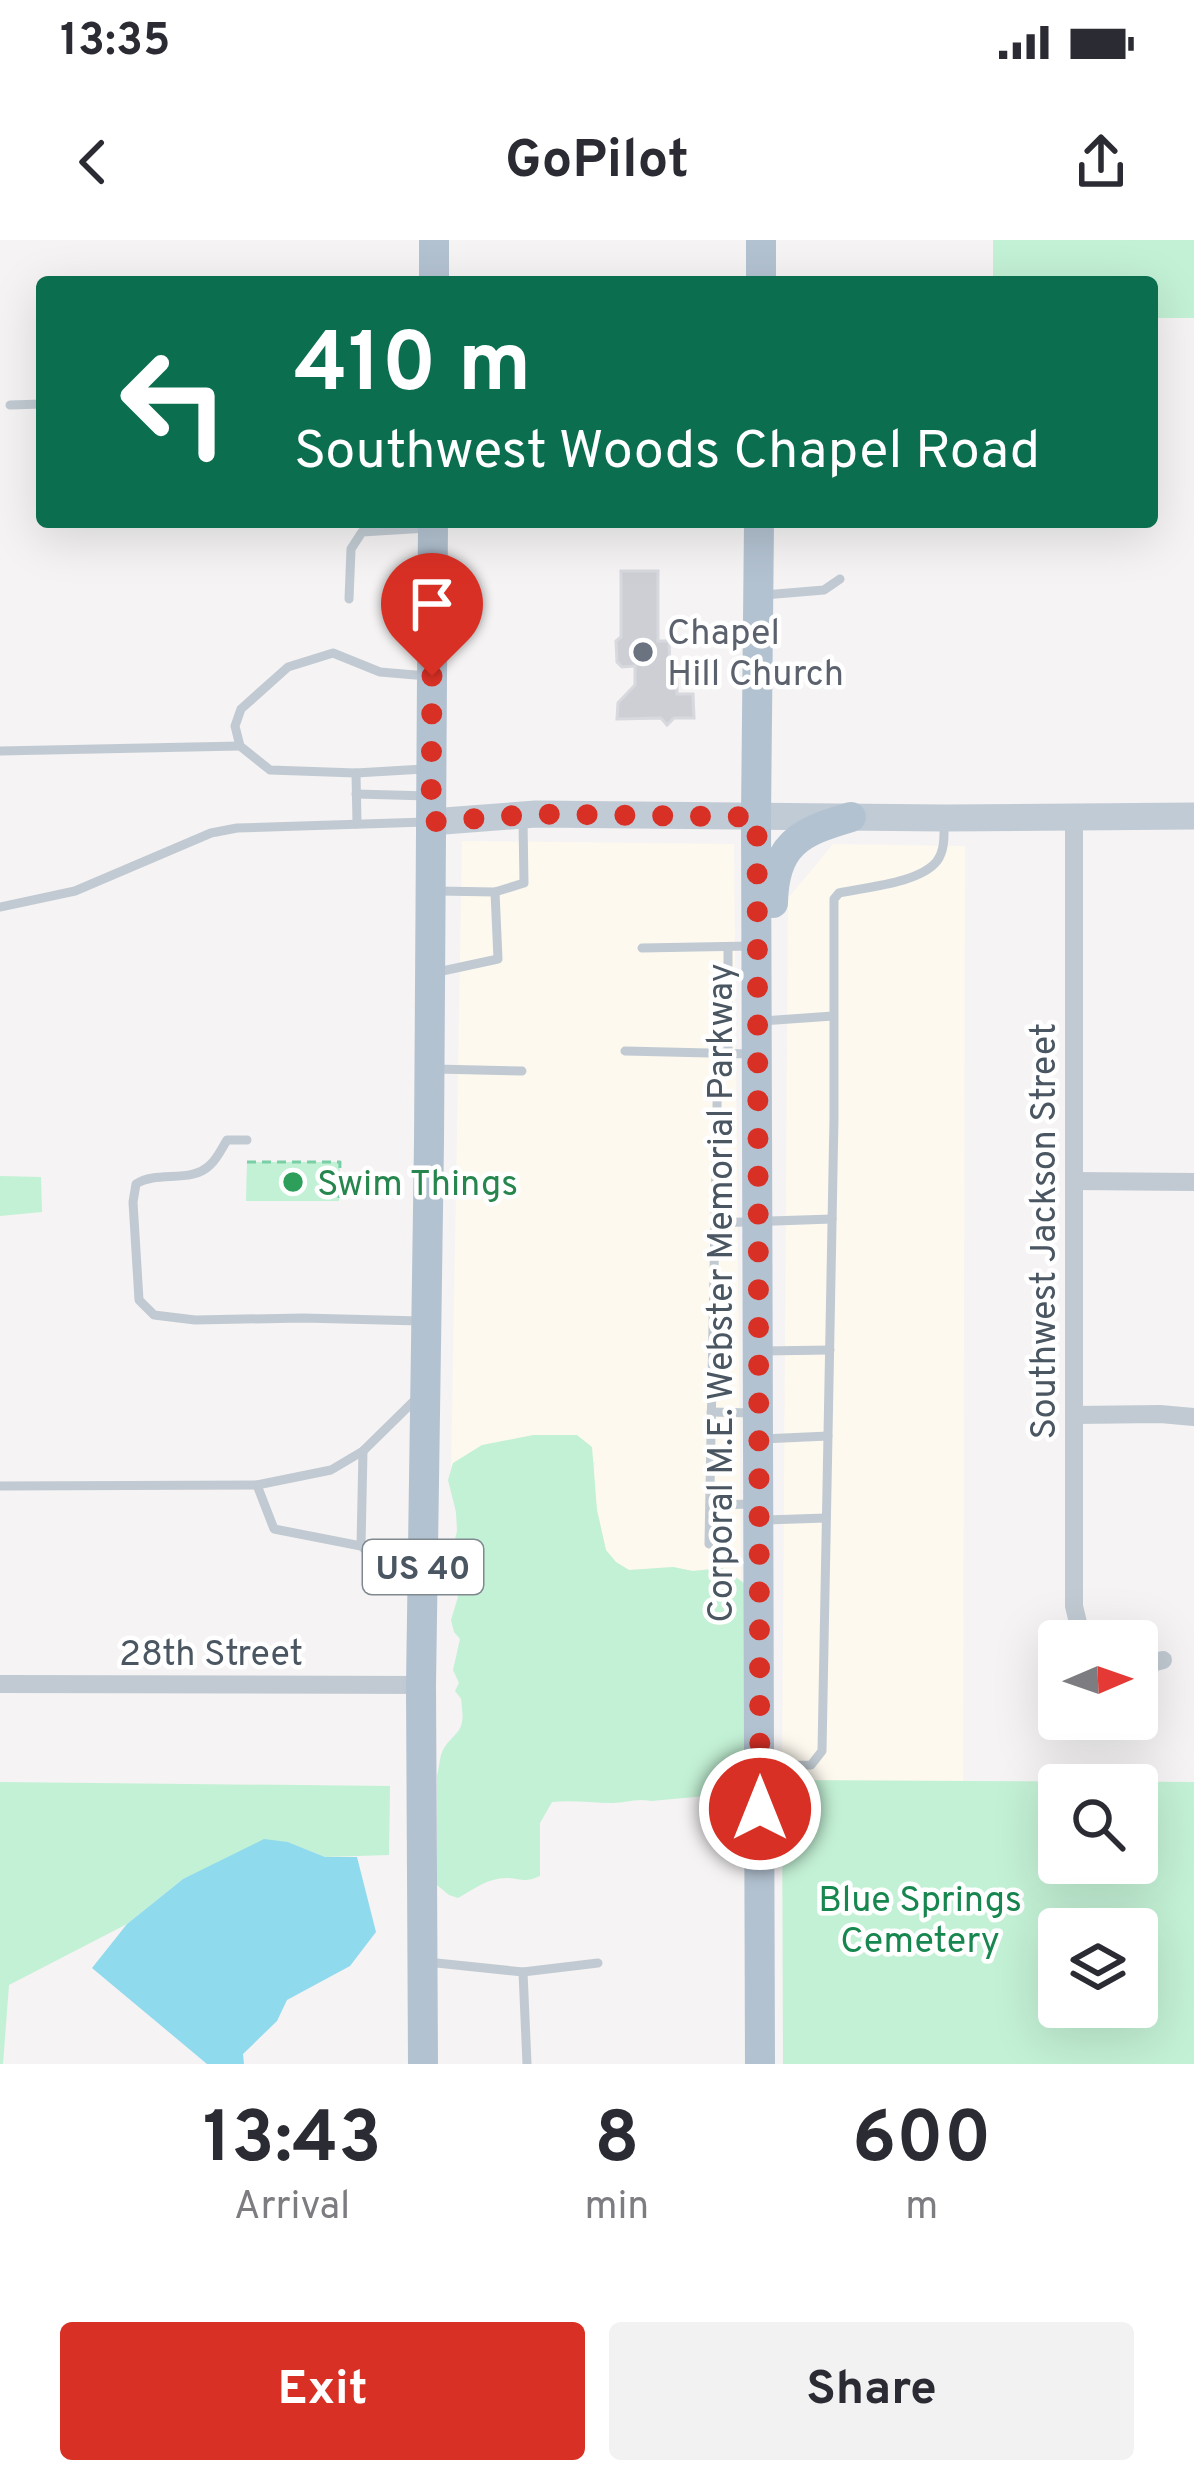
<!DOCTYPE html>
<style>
body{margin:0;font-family:Overpass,sans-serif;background:#f2f2f3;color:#2b2b33;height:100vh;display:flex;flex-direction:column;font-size:45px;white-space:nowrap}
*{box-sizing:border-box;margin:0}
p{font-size:39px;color:#7c7c81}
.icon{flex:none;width:66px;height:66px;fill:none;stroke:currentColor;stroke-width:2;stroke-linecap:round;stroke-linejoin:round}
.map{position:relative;height:1824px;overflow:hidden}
.drawer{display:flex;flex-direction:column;background:#fff;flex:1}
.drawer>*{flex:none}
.guide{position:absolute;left:36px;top:36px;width:1122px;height:252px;border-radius:12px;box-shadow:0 12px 48px #0002;background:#0b6e4f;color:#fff;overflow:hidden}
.needle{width:78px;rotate:88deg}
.controls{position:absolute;left:1038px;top:1380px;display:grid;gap:24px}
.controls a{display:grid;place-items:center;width:120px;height:120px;border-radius:12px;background:#fff;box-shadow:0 12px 48px #0002;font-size:60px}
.pin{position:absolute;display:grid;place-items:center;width:102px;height:102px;color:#fff;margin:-123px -51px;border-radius:50% 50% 50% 0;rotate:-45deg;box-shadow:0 0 12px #0007}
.pin .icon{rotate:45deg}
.me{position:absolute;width:132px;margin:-66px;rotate:0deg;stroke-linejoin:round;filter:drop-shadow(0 0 9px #0008)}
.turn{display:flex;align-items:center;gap:42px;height:252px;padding:0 60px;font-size:54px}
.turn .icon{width:156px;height:156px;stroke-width:2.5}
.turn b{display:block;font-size:84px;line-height:102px}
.eta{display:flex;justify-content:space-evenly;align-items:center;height:204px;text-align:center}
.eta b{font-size:72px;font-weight:700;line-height:84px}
.cta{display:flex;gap:24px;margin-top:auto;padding:24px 60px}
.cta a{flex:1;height:138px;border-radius:12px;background:#d93025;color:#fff;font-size:48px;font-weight:700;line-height:138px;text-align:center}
.cta a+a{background:#f2f2f3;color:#2b2b33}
.status{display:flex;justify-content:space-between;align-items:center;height:84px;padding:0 60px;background:#fff;direction:ltr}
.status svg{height:33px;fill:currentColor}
header{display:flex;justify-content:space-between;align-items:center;height:156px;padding:0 60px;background:#fff;font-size:54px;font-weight:700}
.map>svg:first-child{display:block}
.commercial{fill:#fdf9ef}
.green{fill:#c3f1d5;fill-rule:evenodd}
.water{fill:#90daee}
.building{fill:#cdcfd5;stroke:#d7d9de;stroke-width:3}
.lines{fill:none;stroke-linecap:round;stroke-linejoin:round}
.path{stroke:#7ad0a6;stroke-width:3;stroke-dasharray:9 6;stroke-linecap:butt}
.service{stroke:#c1cad2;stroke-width:9}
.minor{stroke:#c1cad2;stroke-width:18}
.secondary{stroke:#c1cbd6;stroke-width:27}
.primary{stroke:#b3c2d1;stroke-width:30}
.route{stroke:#d93025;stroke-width:21;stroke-dasharray:0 37.8}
.worship-dot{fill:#6b7280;stroke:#fff;stroke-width:4.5}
.leisure-dot{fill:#2e9e5b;stroke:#fff;stroke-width:4.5}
.labels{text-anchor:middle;stroke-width:9;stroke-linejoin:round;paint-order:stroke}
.shield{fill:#fff;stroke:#808990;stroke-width:3}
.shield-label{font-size:33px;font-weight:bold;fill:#4a5661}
.worship-label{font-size:36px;fill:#5b616d;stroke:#fff;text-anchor:start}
.leisure-label{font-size:36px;fill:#27864d;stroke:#fff;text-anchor:start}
.street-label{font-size:36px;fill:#4a5661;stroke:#fff}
.park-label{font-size:36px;fill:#17864f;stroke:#fff}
</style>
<div class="status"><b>13:35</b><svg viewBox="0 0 49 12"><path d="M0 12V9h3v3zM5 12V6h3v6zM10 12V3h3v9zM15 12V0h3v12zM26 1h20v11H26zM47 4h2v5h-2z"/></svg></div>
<header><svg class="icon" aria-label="back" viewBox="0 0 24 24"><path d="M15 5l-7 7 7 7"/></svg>GoPilot<svg class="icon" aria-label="share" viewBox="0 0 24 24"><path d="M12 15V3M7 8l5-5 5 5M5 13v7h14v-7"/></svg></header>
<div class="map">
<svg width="1194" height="1824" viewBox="0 0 1194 1824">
<rect width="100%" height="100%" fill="#f5f3f3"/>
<g class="commercial">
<path d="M462 601 734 604 741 1340 722 1328 693 1331 673 1327 629 1330 616 1322 606 1310 597 1270 593 1246 595 1222 451 1232Z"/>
<path d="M833 604 965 606 963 1541 782 1540 788 658Z"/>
</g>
<g class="green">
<path d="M993 0H1194V78H1152V42H993Z"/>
<path d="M247 922H340L339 961H246Z"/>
<path d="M0 936 41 937 42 972 0 976Z"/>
<path d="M533 1195H577L592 1207 597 1270 606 1310 616 1322 629 1330 673 1327 693 1331 722 1328 747 1345 744 1535 740 1548 728 1554 651 1561C636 1558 626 1563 612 1563 592 1563 573 1560 552 1562L540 1583V1636C523 1643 524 1639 508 1638 489 1637 474 1649 458 1658L449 1655 437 1645V1536C438 1533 440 1518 441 1515 448 1494 466 1496 462 1469 461 1455 463 1462 455 1451L459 1443 453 1430 460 1399 454 1392 451 1380 458 1357 450 1320 457 1291 456 1272 448 1240 453 1223 482 1205Z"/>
<path d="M782 1540 1194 1542V1824H783ZM1137 1545V1623H1059V1545ZM1137 1689V1767H1059V1689Z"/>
<path d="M0 1542 390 1546 389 1615 325 1617 288 1602 183 1639 127 1684 9 1745 3 1824H0Z"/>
</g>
<path class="water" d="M264 1599 288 1602 325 1617H357L376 1692 350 1726 287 1760 277 1781 243 1814 244 1824H207L92 1728 127 1684 183 1639Z"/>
<path class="building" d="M621 331H658V401H669L670 431 677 435V454H693L694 478H674L667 485 661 478 617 479 618 463 635 445V426L622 427 617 422 616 401 621 397Z"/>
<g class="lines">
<path class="path" d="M247 922H340L339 961"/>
<g class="service">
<path d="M10 165 42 164"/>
<path d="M764 355 824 350 840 339"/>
<path d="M349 359 351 309 362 292 427 288"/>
<path d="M0 511 240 506"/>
<path d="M424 529 356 533 270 530 240 506 235 486 241 469 288 427 333 413 380 432 427 436"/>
<path d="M356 533 357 584"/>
<path d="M356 554 429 556"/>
<path d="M437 651 495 652 524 643 523 581"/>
<path d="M0 667 75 651 211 593 237 588 426 582"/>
<path d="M642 708 752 706"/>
<path d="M433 733 498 719 495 652"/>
<path d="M761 781 833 776"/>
<path d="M625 811 751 814"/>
<path d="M728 813V707"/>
<path d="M435 829 522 831"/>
<path d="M247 900H227C222 908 217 919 210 925 191 944 158 930 136 944L133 962 139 1060 154 1075 195 1080 303 1078 421 1081"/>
<path d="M714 983 832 979"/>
<path d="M763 1111 830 1110"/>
<path d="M711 1172 754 1173"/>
<path d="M762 1199 828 1196"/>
<path d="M257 1245 274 1289 361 1306 417 1356"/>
<path d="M0 1246 257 1245 331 1230 363 1211 417 1158"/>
<path d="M710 1265 753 1264"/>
<path d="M766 1280 826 1278"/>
<path d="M709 1304 718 813"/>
<path d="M361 1306 363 1211"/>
<path d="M764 1526 811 1525 822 1511 834 878V659L839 653C866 647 920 643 937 621 945 610 944 596 944 584"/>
<path d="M427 1722 523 1732 598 1723"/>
<path d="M523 1732 527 1824"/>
</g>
<g class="minor">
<path d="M1074 578V1366L1080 1391 1087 1401"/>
<path d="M1075 941 1194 942"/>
<path d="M1075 1175 1160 1174 1194 1177"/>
<path d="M1137 1427 1163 1420"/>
<path d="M0 1444 421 1445"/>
</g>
<path class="secondary" d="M431 582 536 574 944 578 1194 576"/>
<g class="primary">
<path d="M434 42V0"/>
<path d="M761 42V0"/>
<path d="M759 282 756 577 760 1824"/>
<path d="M773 663C774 605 799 592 851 577"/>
<path d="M423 1824 421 1445 429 902 433 282"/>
</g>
</g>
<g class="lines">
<path class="route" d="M432 436 431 582 536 574 757 577 760 1569"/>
</g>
<circle class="worship-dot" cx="643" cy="412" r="12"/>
<circle class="leisure-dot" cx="293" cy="942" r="12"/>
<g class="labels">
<rect class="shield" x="363" y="1300" width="120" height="54" rx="9"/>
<g class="shield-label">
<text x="423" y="1339">US 40</text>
</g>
<g class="worship-label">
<text x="667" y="404">Chapel<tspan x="667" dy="41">Hill Church</tspan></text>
</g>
<g class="leisure-label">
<text x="317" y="955">Swim Things</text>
</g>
<g class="street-label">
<text transform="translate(1042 991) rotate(-90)" y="13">Southwest Jackson Street</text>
<text transform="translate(719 1053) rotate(-90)" y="13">Corporal M.E. Webster Memorial Parkway</text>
<text x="211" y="1425">28th Street</text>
</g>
<g class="park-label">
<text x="920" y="1671">Blue Springs<tspan x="920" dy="41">Cemetery</tspan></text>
</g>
</g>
</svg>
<div class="controls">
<a><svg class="needle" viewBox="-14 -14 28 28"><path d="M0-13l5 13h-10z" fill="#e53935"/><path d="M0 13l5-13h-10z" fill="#7c7c81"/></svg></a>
<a><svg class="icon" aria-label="search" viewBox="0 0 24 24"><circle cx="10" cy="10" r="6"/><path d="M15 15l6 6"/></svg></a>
<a><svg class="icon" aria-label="layers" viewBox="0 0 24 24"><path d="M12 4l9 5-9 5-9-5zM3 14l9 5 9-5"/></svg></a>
</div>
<div class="pin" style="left:432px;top:436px;background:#d93025"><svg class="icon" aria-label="arrive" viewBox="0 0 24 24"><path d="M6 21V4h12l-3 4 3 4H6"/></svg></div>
<svg class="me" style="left:760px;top:1569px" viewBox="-20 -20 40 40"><circle r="17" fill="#d93025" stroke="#fff" stroke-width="3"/><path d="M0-11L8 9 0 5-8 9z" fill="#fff"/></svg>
<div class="guide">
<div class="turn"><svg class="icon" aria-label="left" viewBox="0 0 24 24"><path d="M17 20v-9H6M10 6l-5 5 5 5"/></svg><div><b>410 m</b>Southwest Woods Chapel Road</div></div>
</div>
</div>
<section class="drawer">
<div class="eta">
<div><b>13:43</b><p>Arrival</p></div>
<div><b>8</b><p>min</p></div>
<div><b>600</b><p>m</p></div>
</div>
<div class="cta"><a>Exit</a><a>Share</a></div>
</section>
